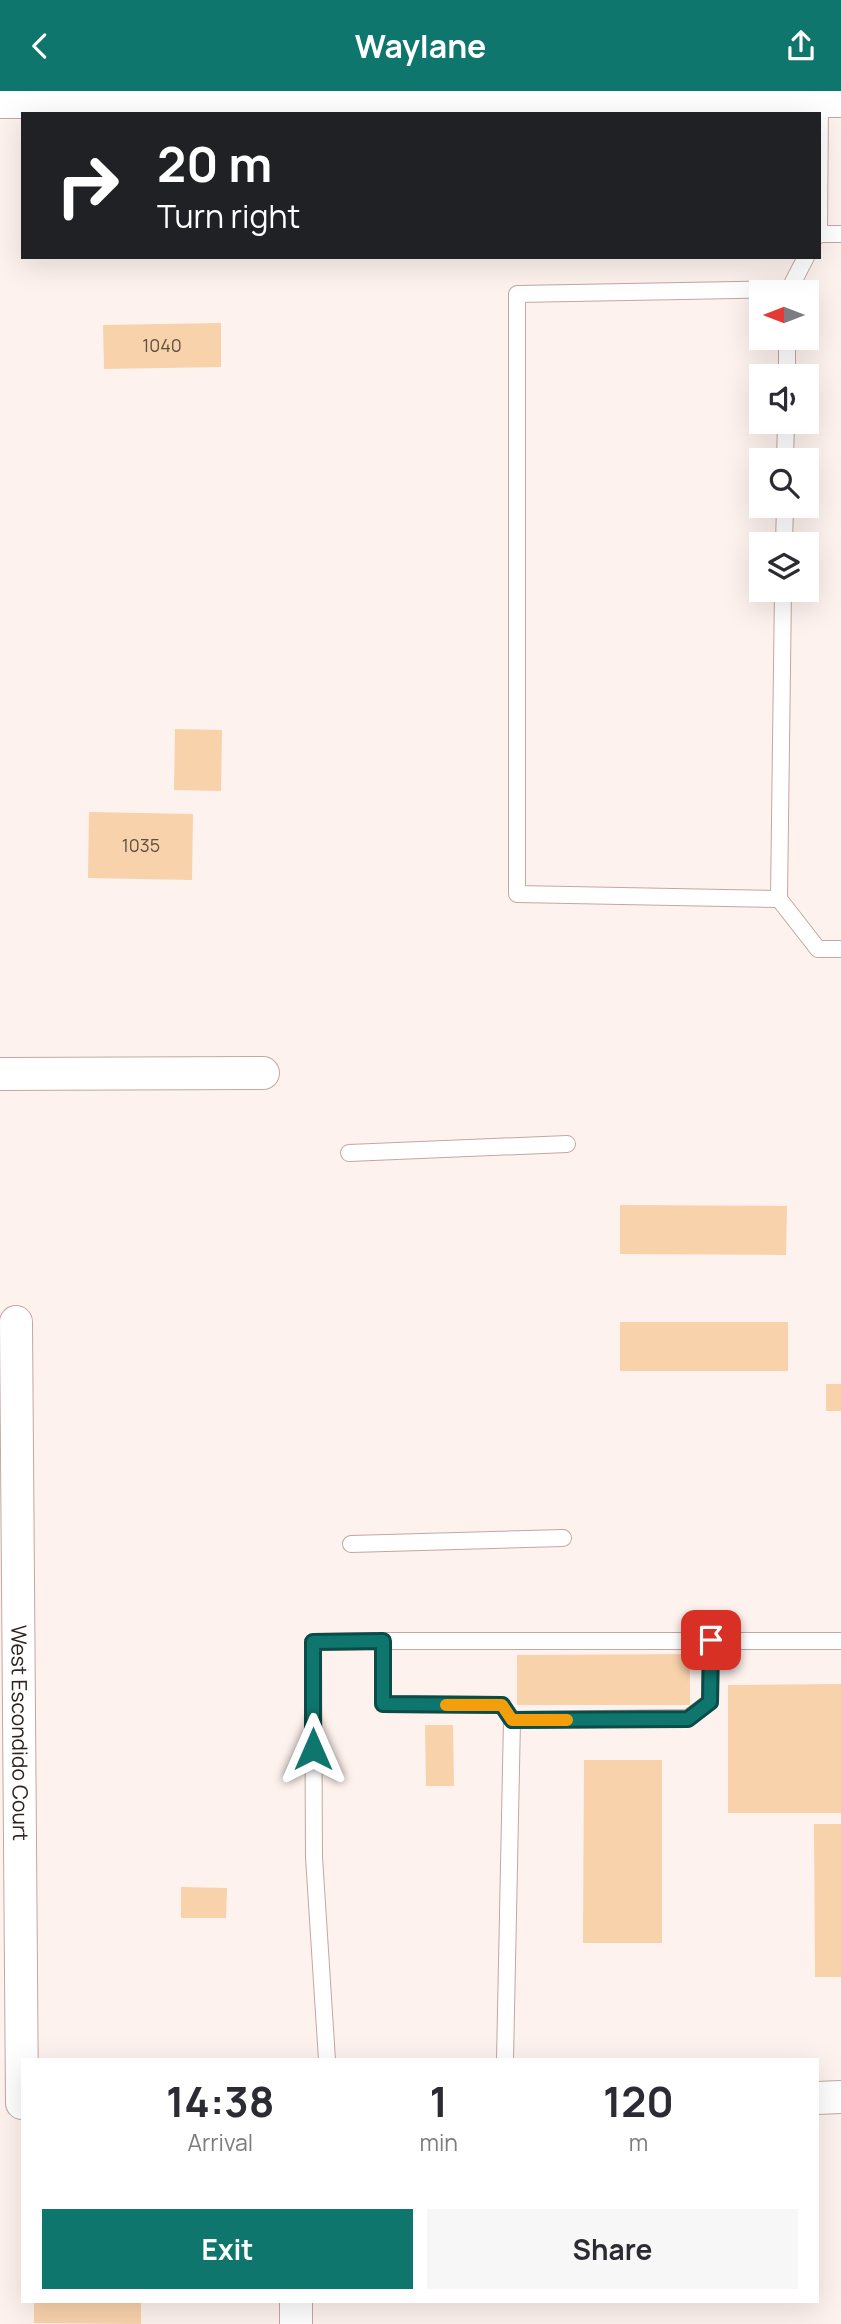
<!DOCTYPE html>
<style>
body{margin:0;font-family:Manrope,sans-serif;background:#f7f7f7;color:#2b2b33;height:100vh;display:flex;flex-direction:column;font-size:26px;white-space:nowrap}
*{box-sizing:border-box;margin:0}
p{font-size:23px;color:#7c7c81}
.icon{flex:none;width:38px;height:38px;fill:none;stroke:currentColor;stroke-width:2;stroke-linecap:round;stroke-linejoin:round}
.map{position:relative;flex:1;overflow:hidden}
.drawer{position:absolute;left:21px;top:1967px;width:798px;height:245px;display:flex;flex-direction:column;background:#fff;border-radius:0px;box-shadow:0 7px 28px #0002}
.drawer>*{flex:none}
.guide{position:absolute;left:21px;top:21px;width:800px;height:147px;border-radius:0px;box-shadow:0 7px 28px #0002;background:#202124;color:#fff;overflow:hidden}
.needle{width:46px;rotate:270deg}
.fabs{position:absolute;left:749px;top:189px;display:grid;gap:14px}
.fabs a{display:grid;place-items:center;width:70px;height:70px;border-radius:0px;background:#fff;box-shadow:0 7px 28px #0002;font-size:35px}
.pin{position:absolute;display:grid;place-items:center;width:60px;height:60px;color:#fff;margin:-30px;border-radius:14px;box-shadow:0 4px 10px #0006}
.me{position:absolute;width:77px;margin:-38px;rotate:0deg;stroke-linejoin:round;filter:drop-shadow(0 0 5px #0008)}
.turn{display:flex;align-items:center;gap:24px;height:147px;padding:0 21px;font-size:32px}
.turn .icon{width:91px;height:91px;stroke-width:2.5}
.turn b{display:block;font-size:49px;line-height:60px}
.eta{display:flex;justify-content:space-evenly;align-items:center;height:119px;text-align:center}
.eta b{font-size:42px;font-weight:700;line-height:49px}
.primary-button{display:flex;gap:14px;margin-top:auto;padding:14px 21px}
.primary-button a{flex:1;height:80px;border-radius:0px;background:#0f766e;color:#fff;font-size:28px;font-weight:700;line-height:80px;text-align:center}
.primary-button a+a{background:#f7f7f7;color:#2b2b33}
header{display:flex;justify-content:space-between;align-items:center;height:91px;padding:0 21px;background:#0f766e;color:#fff;font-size:32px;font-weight:700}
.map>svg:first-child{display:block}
.building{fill:#f8d2ab}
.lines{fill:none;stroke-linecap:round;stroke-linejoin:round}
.lane-casing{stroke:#c3a7a0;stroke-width:18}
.street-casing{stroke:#c3a7a0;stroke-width:34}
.lane{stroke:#fff;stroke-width:16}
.street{stroke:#fff;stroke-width:32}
.route-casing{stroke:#0a4d48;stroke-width:18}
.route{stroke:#0f766e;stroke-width:12}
.slow{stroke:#f59e0b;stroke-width:12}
.labels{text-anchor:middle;stroke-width:5;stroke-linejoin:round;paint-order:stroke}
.number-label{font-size:18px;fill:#604f43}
.street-label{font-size:21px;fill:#2e2320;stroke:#fff}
</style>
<header><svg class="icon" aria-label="back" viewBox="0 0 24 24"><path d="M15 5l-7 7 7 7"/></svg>Waylane<svg class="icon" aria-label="share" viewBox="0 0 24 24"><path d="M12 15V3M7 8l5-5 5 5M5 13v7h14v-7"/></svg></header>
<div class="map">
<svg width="841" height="2233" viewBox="0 0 841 2233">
<rect width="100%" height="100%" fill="#fef2ee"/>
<g class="building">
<path d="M221 232V276L104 278 103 234Z"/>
<path d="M175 638 222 639 221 700 174 699Z"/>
<path d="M89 721 193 723 192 789 88 787Z"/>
<path d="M620 1114 787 1115 786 1164 620 1163Z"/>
<rect x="620" y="1231" width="168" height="49"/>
<rect x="826" y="1293" width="15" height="27"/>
<path d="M690 1563V1614H517V1564Z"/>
<path d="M841 1593V1722H728V1594Z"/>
<path d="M425 1634H453L454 1695H426Z"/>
<path d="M584 1669H662V1852H583Z"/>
<path d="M814 1733H841V1886H815Z"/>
<path d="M181 1796 227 1797 226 1827H181Z"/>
<path d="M141 2210V2233L34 2232V2211Z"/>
</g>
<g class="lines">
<g class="lane-casing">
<g id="lane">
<path d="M819 143H841"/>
<path d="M819 144 820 11"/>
<path d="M788 201 806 166"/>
<path d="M787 285V247"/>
<path d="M785 369 786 331"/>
<path d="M784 453 785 415"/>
<path d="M783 499 779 808 818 858H841"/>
<path d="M779 808 517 803V203L788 198"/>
<path d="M349 1062 567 1053"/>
<path d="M351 1453 563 1447"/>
<path d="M711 1549 710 1611 688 1627 512 1629 502 1614 383 1613V1550H841"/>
<path d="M327 1969 314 1766 313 1551 383 1550"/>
<path d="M505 1969 512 1629"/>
</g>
</g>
<g class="street-casing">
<g id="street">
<path d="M0 11 841 10"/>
<path d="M0 983 263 982"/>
<path id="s1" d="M16 1231 22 2012"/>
<path d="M817 2007 841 2006"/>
<path d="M296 2210V2233"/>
</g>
</g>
<use href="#lane" class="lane"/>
<use href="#street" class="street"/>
</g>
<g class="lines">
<g class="route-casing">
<path id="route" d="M313 1658V1551L383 1550V1613L502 1614 512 1629 688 1628 710 1611 711 1549"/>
</g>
<use href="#route" class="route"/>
<path class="slow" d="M446 1614H502L512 1629H567"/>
</g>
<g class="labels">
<g class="number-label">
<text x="162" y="261">1040</text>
<text x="141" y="761">1035</text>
</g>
<g class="street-label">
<text dy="7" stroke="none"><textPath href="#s1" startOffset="411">West Escondido Court</textPath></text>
</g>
</g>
</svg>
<div class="fabs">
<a><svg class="needle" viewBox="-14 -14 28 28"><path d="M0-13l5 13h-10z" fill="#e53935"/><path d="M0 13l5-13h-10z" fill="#7c7c81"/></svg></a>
<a><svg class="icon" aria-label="sound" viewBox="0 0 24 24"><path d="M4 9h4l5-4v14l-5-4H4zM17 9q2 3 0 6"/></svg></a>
<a><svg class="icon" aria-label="search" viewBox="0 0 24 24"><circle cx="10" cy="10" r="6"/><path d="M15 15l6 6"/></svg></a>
<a><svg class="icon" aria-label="layers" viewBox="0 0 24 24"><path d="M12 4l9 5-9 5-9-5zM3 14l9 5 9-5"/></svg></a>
</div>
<div class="pin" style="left:711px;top:1549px;background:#d93025"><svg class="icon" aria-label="arrive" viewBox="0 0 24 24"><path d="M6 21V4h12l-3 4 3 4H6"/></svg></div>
<svg class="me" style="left:313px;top:1658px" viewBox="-20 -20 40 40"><path d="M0-17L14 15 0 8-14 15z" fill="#0f766e" stroke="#fff" stroke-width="4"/></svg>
<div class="guide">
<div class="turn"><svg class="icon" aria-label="right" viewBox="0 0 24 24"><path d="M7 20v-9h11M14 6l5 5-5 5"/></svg><div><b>20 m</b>Turn right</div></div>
</div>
<section class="drawer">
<div class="eta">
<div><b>14:38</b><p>Arrival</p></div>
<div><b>1</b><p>min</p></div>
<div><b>120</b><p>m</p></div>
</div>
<div class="primary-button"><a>Exit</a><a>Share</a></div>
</section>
</div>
